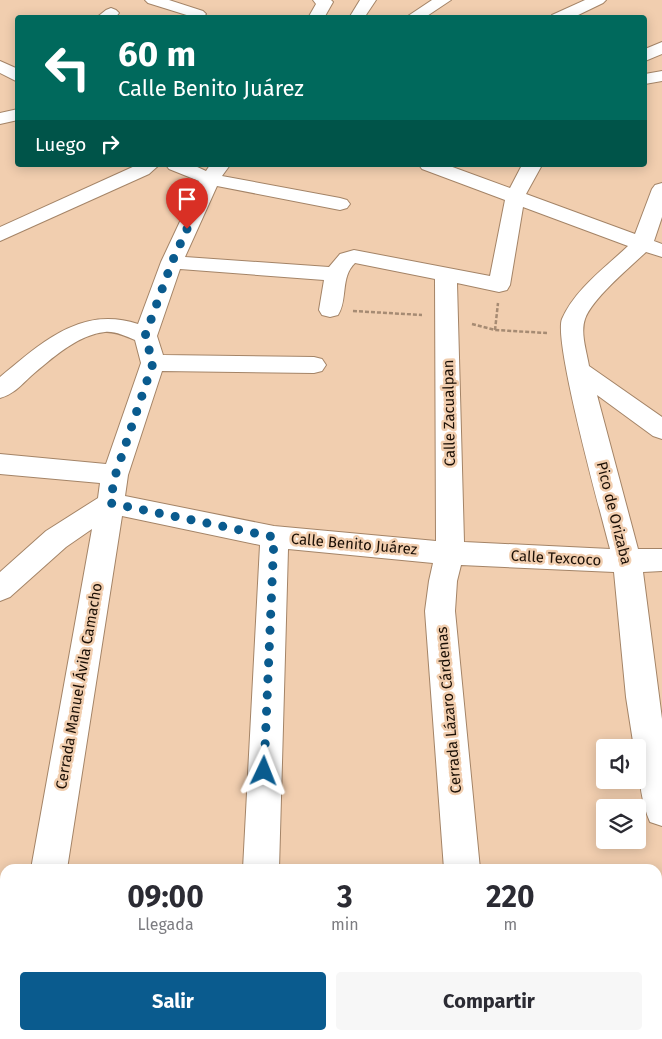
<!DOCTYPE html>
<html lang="es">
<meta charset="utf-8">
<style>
body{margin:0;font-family:"Fira Sans",sans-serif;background:#f7f7f7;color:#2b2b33;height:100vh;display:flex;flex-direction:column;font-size:19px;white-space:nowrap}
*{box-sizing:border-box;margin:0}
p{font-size:16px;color:#7c7c81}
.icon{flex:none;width:28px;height:28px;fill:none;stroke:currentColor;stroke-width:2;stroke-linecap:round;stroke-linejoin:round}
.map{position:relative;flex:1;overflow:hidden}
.side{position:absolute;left:0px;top:864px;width:662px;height:176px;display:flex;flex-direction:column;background:#fff;border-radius:15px 15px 0 0;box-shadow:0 2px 12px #0003}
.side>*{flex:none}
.top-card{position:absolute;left:15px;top:15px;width:632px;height:152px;border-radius:5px;box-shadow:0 2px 12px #0003;background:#00695c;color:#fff;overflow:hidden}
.fabs{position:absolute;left:596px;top:739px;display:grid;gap:10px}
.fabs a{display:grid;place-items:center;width:50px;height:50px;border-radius:5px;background:#fff;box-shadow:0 2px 12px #0003;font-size:25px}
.pin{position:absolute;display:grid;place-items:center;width:42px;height:42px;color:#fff;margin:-51px -21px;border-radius:50% 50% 50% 0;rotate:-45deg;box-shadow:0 0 5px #0007}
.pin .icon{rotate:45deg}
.me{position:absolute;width:55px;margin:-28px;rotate:2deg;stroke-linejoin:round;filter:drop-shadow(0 0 4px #0008)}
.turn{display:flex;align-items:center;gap:18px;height:105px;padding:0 20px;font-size:22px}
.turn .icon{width:65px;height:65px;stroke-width:2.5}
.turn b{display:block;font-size:35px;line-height:42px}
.then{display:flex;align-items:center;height:48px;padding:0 20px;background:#0003;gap:10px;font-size:19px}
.eta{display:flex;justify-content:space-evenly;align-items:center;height:85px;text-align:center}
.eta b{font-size:30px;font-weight:700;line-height:35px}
.action{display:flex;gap:10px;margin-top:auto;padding:10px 20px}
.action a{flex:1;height:58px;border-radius:5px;background:#0a5b8e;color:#fff;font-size:20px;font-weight:700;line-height:58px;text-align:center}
.action a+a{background:#f7f7f7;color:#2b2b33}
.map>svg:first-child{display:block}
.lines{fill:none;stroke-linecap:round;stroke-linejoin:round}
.minor-casing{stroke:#a48467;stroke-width:2}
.path{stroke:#a68b73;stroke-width:2.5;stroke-dasharray:4 2;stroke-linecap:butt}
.minor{fill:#fff;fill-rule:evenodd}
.route{stroke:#0a5b8e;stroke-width:9;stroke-dasharray:0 16.2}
.labels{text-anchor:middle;stroke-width:5;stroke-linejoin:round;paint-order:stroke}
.street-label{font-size:15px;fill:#1b0f05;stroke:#f1ceaf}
</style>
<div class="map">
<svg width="662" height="1039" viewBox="0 0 662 1039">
<rect width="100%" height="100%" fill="#f1ceaf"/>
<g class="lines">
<g class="minor-casing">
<g id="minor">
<path d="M145 0H169L203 11 206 14 203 17H193L148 3Z"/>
<path d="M313 0H331L333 2 324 18H308L316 4Z"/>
<path d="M360 0H376L364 18H349Z"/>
<path d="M432 0H451L424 18H405Z"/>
<path d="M585 0H606L603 3 572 18H551L552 15Z"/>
<path d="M111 8 116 10 119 13 115 18H96L106 10Z"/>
<path d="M662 42V54L645 61V49Z"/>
<path d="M0 61 18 69V82L0 73Z"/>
<path d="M662 71V81L645 84V74Z"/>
<path d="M18 109V120L0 124V113Z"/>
<path d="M137 165H159L149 174 0 241V227Z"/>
<path d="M166 165H193L206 171 210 165H230L222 176 340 198 347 200 350 204 347 208 340 210 217 186 185 257 329 267 340 254 354 250 490 276 505 200 422 169 419 165H447L510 188 522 165H542L526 194 635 234 652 189 655 185 662 183V217L654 241 662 244V257L646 252C629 268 592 299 585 319 580 333 587 353 589 366L662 417V439L653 436 597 395 638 549H662V571L643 572 662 719V826L650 822C640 799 638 772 638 748H634L626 697 614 572 461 565 457 581 455 611 480 869H444L425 611 429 581 433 563 288 549 279 869H243L260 545 122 516 67 869H31L92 529 66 547 10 597 0 601V572L46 531 98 498 100 483 0 474V454L106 464 141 363 135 340C125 336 115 331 105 332 77 335 51 359 31 376 21 385 13 395 0 398V377C41 343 81 305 138 324L161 262 199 181 169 169ZM523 207 628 246C606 267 575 289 562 319 553 341 601 514 610 549L464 542 457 283 499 292 507 290 510 285ZM355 263 435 279 436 541 274 526 125 496 128 475 162 371 314 373 322 371 326 365 322 359 314 357 163 355 157 336 180 269 324 280 319 310 322 315 330 317 338 315C348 300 340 277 355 263Z"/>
<path d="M0 894 5 896V933L0 931Z"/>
<rect x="22" y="1035" width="40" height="4"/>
</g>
</g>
<g class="path">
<path d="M353 311 422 315"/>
<path d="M472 324 495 330 547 333"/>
<path d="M495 330 498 303"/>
</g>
<use href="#minor" class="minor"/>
</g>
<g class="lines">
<path class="route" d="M187 229 172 262 145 336 153 363 115 476 110 503 274 537 264 771"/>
</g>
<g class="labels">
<g class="street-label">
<text transform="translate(449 413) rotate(-91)" y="5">Calle Zacualpan</text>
<text transform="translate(614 513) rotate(76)" y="5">Pico de Orizaba</text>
<text transform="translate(354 544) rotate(5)" y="5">Calle Benito Juárez</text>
<text transform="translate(556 558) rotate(3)" y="5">Calle Texcoco</text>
<text transform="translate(79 686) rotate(-80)" y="5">Cerrada Manuel Ávila Camacho</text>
<text transform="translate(449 710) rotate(-95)" y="5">Cerrada Lázaro Cárdenas</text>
</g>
</g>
</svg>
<div class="fabs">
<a><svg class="icon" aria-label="sound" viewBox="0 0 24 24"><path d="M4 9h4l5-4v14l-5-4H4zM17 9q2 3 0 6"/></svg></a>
<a><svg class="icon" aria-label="layers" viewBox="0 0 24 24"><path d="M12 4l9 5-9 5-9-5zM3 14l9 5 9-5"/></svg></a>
</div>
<div class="pin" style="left:187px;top:229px;background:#d93025"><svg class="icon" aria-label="arrive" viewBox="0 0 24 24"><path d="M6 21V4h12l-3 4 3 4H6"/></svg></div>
<svg class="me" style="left:264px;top:771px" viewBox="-20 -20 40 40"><path d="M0-17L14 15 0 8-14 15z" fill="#0a5b8e" stroke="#fff" stroke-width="4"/></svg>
<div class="top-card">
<div class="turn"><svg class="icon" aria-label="left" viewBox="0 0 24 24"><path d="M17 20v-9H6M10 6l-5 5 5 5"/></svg><div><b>60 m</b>Calle Benito Juárez</div></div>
<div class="then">Luego<svg class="icon" aria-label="right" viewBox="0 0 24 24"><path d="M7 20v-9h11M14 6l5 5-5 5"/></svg></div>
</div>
<section class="side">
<div class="eta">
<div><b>09:00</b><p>Llegada</p></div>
<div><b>3</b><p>min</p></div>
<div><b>220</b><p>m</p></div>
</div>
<div class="action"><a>Salir</a><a>Compartir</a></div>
</section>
</div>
